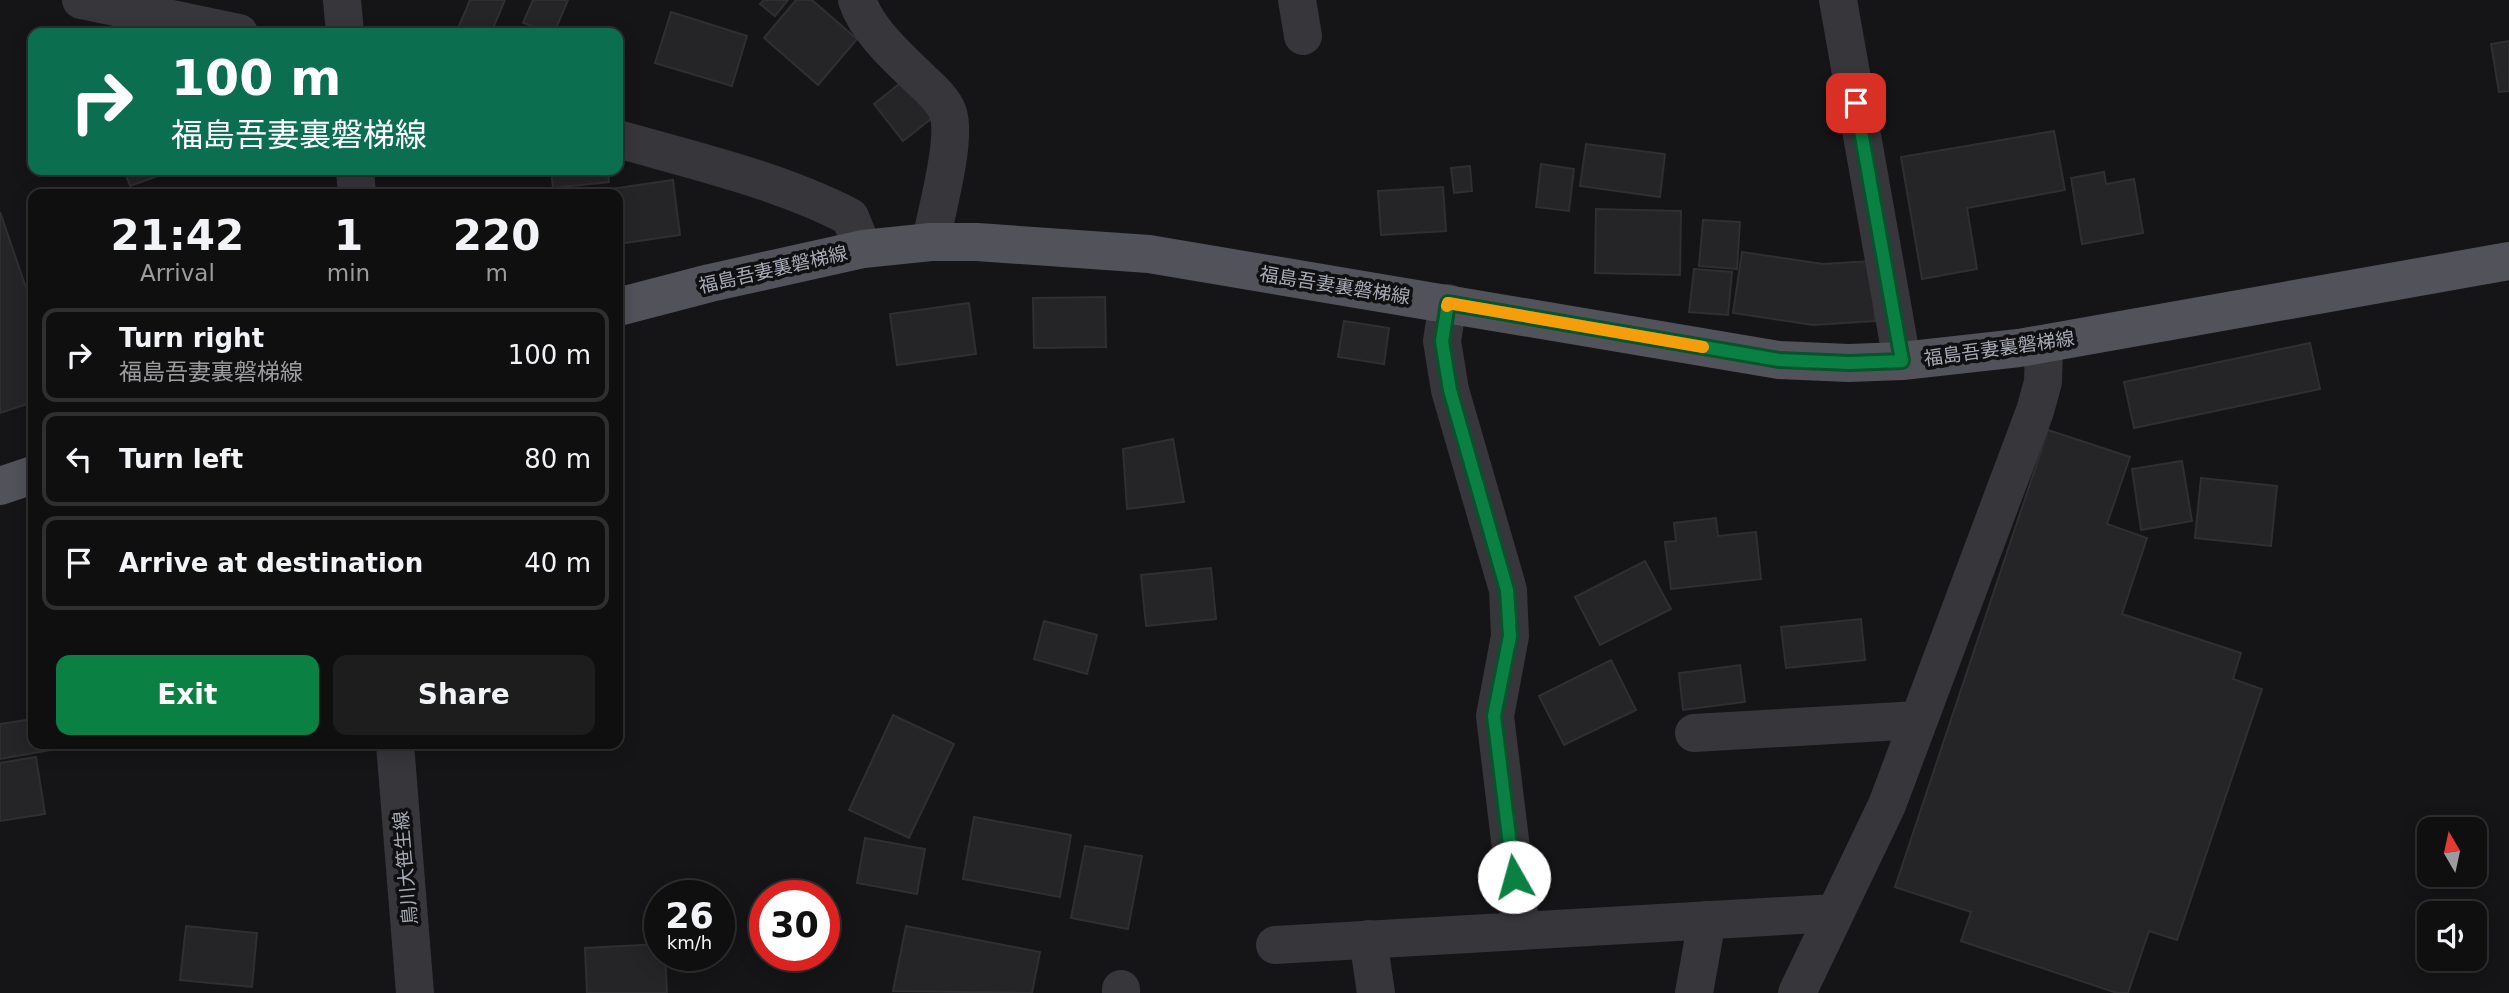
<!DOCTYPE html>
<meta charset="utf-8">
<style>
body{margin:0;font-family:"DejaVu Sans","Noto Sans JP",sans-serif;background:#1e1d1e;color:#f1f3f6;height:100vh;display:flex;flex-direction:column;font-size:26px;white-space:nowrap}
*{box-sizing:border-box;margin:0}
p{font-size:23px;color:#9c9c9f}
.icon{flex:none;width:38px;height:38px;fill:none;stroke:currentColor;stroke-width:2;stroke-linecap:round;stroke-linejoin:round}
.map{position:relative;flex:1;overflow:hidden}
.side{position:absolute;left:28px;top:189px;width:595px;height:560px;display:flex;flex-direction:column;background:#100f10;border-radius:14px;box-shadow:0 4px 18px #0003,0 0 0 2px #302f30}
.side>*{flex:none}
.hud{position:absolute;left:28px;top:28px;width:595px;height:147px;border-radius:14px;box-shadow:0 4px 18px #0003,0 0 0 2px #302f30;background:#0b6e4f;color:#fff;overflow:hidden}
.needle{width:46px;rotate:351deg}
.fabs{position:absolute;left:2417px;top:817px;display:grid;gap:14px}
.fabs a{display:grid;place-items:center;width:70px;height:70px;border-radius:14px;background:#100f10;box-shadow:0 4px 18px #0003,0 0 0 2px #302f30;font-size:35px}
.speed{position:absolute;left:644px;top:880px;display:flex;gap:14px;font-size:35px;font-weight:700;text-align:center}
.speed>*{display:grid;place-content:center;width:91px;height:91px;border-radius:50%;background:#100f10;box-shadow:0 4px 18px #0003,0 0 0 2px #302f30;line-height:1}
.speed small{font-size:18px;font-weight:400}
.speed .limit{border:10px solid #d22;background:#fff;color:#111}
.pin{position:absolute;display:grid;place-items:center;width:60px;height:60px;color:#fff;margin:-30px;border-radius:14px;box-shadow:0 4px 10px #0006}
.me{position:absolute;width:77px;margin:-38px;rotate:353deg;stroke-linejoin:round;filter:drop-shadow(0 0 5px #0008)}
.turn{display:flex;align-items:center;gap:24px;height:147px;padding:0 28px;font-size:32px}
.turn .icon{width:91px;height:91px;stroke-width:2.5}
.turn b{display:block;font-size:49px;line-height:60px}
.eta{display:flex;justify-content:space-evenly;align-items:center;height:119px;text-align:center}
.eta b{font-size:42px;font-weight:800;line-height:49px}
.cta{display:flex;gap:14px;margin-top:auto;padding:14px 28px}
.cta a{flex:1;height:80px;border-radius:14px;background:#0b8043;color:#fff;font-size:28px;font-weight:800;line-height:80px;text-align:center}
.cta a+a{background:#1e1d1e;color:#f1f3f6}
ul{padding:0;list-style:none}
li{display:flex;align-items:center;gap:21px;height:94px;margin:0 14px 10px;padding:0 14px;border:4px solid #302f30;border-radius:14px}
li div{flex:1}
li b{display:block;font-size:26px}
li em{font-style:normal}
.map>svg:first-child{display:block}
.building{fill:#252527;stroke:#2f2f32;stroke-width:2}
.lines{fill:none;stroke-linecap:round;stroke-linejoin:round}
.minor{stroke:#36363b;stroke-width:38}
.major{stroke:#52535a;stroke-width:38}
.route-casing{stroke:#07532c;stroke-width:18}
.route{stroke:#0b8043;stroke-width:12}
.slow{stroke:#f59e0b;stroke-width:12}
.labels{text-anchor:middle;stroke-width:7;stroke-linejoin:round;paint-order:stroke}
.street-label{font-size:19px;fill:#a7abb6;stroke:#100f11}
</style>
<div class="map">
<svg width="2509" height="993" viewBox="0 0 2509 993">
<rect width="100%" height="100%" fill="#151416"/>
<g class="building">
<path d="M470 0H505L491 33H456Z"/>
<path d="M533 0H568L554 33 523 23Z"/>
<path d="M764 0H788L775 16 760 4Z"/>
<path d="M796 0H812L857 39 818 85 764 38Z"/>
<path d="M671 12 747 36 732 86 655 63Z"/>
<path d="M2509 41V91L2499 92 2491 44Z"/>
<path d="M903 81 932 118 903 141 874 104Z"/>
<path d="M2054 131 2065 190 1967 208 1977 269 1922 279 1901 157Z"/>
<path d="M1586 144 1665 154 1660 197 1580 186Z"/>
<path d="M1541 164 1574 169 1569 211 1536 207Z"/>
<path d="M1470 166 1472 191 1454 193 1451 168Z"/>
<path d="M124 170H174L130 186Z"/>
<path d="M551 170H608L609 182 553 188Z"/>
<path d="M2104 172 2106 184 2134 179 2143 233 2082 244 2071 178Z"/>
<path d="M673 180 680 235 618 244V194H577Z"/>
<path d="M1443 187 1446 231 1381 235 1378 191Z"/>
<path d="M1596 209 1681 211 1680 275 1595 273Z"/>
<path d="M0 212 33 308V402L0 413Z"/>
<path d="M1703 220 1740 222 1737 269 1699 266Z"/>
<path d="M1742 252 1823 264 1872 261 1875 321 1813 325 1733 313Z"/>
<path d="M1694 269 1732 272 1728 315 1689 312Z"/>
<path d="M1105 297 1106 347 1034 348 1033 298Z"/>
<path d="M969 303 976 354 897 365 890 314Z"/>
<path d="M1344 321 1389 328 1384 364 1338 357Z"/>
<path d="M2310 343 2320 389 2134 428 2124 382Z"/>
<path d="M2048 430 2130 457 2107 524 2147 538 2122 614 2241 653 2233 679 2262 689 2177 940 2149 931 2128 993H2117L1961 941 1971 912 1895 887Z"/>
<path d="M1173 439 1184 502 1127 509 1123 449Z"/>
<path d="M2182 461 2192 521 2141 530 2132 469Z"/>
<path d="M2201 478 2277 486 2271 546 2195 538Z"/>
<path d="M1716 518 1718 536 1756 532 1761 579 1671 589 1665 542 1676 541 1674 523Z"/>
<path d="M1645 561 1671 609 1600 645 1575 597Z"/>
<path d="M1211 568 1216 619 1146 626 1141 575Z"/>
<path d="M1861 619 1865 660 1786 668 1781 627Z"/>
<path d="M1044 621 1097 635 1087 674 1034 659Z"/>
<path d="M1611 660 1636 710 1564 745 1539 696Z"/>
<path d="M1740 665 1745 702 1683 710 1679 673Z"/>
<path d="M893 715 954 744 909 838 849 810Z"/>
<path d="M33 719V744H50L51 750 0 759V724Z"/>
<path d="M36 757 45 814 0 821V763Z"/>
<path d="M974 817 1071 835 1060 897 963 879Z"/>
<path d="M865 838 925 849 917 894 857 883Z"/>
<path d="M1085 846 1142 856 1128 929 1071 918Z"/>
<path d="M186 926 257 933 252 987 180 980Z"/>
<path d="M906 926 1040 952 1032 993 893 991Z"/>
<path d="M660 944V956H665L667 993H587L585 948Z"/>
</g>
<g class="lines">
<g class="minor">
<path d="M81 0 239 33"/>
<path d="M342 0 345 33"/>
<path d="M857 0C868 32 898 57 921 80 931 89 944 101 948 113 957 140 936 212 931 242"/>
<path d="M1297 0 1303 36"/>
<path d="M1838 0 1902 361"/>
<path d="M618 139C695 161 779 180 850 217L863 249"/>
<path d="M355 170 357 194"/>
<path d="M1448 303 1442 341 1450 390 1508 590 1510 636 1495 716 1521 931"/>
<path d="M1694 733 1918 720"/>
<path d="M395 744 415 993"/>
<path d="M1368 939 1376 993"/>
<path d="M1275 945 1835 913"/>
<path d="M1121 993V989"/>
<path d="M1694 993 1707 920"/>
<path d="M1797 993 1887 805 2035 411 2043 382 2044 345 2055 342"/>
</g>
<g class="major">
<path d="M618 307 710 283 863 249 931 242H977L1149 254 1779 360 1849 363 1902 361 2019 348 2509 261"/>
<path d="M0 486 33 475"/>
</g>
</g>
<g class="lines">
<g class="route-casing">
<path id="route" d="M1514 877 1494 716 1510 636 1507 590 1450 390 1442 341 1448 303 1779 360 1850 363 1902 361 1856 103"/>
</g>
<use href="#route" class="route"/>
<path class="slow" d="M1447 306 1448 303 1703 347"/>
</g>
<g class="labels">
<g class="street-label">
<text transform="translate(773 269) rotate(-13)" y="7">福島吾妻裏磐梯線</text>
<text transform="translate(1335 285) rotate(9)" y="7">福島吾妻裏磐梯線</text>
<text transform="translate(1999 348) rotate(-8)" y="7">福島吾妻裏磐梯線</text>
<text transform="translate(405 868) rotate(-95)" y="7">鳥川大笹生線</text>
</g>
</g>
</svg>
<div class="fabs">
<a><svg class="needle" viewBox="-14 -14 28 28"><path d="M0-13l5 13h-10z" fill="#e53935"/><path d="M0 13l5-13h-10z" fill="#9c9c9f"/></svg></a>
<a><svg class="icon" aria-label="sound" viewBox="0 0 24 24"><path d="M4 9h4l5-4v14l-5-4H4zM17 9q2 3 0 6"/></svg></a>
</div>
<div class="speed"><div>26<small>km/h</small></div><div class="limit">30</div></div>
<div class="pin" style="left:1856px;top:103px;background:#d93025"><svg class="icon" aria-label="arrive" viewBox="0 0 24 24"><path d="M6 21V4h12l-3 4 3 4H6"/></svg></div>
<svg class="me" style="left:1514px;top:877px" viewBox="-20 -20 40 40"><circle r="19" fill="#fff"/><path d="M0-13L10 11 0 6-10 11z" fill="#0b8043"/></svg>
<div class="hud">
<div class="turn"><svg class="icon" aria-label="right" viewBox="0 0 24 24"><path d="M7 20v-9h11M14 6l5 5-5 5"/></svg><div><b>100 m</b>福島吾妻裏磐梯線</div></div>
</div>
<section class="side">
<div class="eta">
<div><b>21:42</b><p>Arrival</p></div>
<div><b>1</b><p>min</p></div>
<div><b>220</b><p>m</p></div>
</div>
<ul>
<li><svg class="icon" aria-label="right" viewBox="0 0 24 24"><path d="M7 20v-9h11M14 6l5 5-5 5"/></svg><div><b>Turn right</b><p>福島吾妻裏磐梯線</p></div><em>100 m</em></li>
<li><svg class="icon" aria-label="left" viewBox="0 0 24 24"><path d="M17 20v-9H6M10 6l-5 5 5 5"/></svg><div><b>Turn left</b></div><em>80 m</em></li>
<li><svg class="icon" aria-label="arrive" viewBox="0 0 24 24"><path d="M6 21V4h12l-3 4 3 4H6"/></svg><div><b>Arrive at destination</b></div><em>40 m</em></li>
</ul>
<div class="cta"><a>Exit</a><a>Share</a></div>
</section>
</div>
